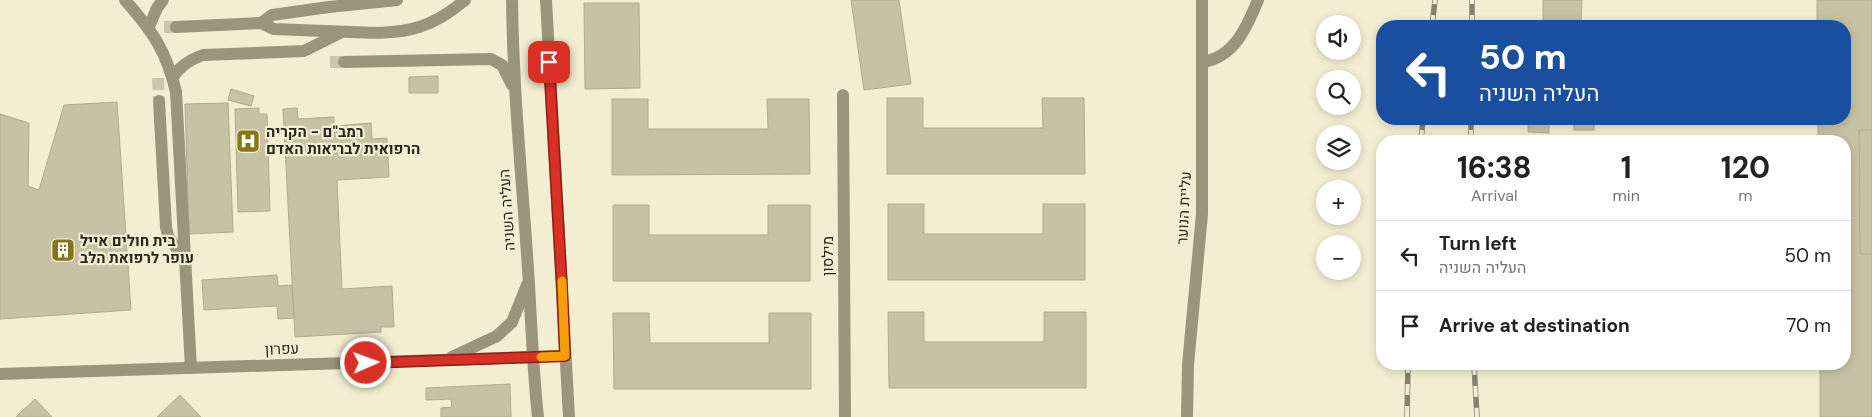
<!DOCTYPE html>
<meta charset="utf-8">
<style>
body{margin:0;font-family:"DM Sans",Heebo,sans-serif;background:#f2f2f2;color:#222;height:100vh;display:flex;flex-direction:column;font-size:19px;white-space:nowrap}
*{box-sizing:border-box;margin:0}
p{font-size:16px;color:#767676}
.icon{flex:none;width:28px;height:28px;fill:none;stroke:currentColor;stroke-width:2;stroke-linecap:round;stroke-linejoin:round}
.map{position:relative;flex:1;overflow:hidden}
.side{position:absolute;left:1376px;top:135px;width:475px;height:235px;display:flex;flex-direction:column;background:#fff;border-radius:20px;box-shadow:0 2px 8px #0003}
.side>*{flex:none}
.top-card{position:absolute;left:1376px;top:20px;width:475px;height:105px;border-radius:20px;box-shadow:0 2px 8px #0003;background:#1a4fa0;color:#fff;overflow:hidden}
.tools{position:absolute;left:1316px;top:15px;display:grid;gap:10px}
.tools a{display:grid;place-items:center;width:45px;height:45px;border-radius:50%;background:#fff;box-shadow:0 2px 8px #0003;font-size:25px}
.pin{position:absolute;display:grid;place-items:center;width:42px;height:42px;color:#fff;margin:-21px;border-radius:10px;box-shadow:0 2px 8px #0006}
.me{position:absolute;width:55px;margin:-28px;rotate:88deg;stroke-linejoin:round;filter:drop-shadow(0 0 4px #0008)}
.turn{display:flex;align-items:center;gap:18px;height:105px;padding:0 20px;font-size:22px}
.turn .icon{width:65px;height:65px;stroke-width:2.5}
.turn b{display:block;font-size:35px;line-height:42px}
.eta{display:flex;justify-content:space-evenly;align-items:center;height:85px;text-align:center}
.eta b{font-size:30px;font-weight:700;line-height:35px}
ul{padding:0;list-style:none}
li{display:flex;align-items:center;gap:15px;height:70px;padding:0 20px;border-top:1px solid #e0e0e0}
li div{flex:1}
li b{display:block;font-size:19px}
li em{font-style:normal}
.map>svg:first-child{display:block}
.building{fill:#c7c2a6;stroke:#b0ab90}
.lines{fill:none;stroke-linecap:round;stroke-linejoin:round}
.minor-tunnel{stroke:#cbc6ae;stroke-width:12;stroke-dasharray:12 6;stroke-linecap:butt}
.minor{stroke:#9a957b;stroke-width:12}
.rail-casing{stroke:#85826f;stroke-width:5.5}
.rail{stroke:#f3eed2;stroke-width:4;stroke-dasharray:11;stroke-linecap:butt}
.route-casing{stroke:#8d1f18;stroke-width:12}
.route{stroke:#d93025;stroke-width:9}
.slow{stroke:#f59e0b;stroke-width:9}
.labels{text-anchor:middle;stroke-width:4.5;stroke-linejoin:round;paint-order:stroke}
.poi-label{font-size:15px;font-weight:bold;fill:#29271c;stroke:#f3eed2;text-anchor:start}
.street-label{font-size:15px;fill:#29271c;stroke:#f3eed2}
</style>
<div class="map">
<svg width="1872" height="417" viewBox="0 0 1872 417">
<rect width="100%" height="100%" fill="#f3eed2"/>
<g class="building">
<path d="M851 0H899L911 84 864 90Z"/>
<path d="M1543 0H1582L1581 26H1543Z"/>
<path d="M1817 0H1872V417H1820V364H1845V141H1818V119H1845V26H1817Z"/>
<path d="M584 3H639L640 88 585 89Z"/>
<path d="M438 76V93H409V77Z"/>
<path d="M231 89 254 96 251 106 228 100Z"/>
<path d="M887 98H923V128H1043L1042 98H1084L1085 174H887Z"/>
<path d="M612 99H648V129H768L767 99H809L810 174 612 175Z"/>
<path d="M117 102 131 310 0 319V114L29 123 28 186 39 190 64 105Z"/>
<path d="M228 103 233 232 189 234 185 104Z"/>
<path d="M259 108V114H267L270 211 238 212 235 109Z"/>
<path d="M297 108 298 119 334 117V126L371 123 372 139 387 138 389 177 337 180 342 289 392 286 394 327H381V332L295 337 283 109Z"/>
<path d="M1528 119H1549V133L1528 132Z"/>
<rect x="1574" y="119" width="20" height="11"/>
<path d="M1859 130H1872V254H1860Z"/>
<path d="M888 204H924V234H1043V204H1085V280H888Z"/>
<path d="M613 205H649V235H768V205H810V281H613Z"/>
<path d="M277 275 278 286 292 285 294 318 278 319 277 306 204 310 202 280Z"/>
<path d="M888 312H924V342H1044V312H1086V388H889Z"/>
<path d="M613 313H649L650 343H769V313H811V389H614Z"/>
<path d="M510 384 511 417H441V408L452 407 451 399 426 400V388Z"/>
<path d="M180 395 201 417H157Z"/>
<path d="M35 399 52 417H16Z"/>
</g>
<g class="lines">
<g class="minor-tunnel">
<path d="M164 27H176"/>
<path d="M330 62H344"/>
<path d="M158 78 159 101"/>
</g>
<g class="minor">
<path d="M125 0C153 32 166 50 176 92L191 368"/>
<path d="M512 0C513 85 521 169 527 254 531 308 532 363 538 417"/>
<path d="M546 0 569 417"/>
<path d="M261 23 272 15 329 7 397 0"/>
<path d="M149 27 157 8 163 0"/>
<path d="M176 27 261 23 274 29C300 30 325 31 351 32 373 33 397 34 419 27 436 22 451 12 465 0"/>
<path d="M344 62 491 59 502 65 512 85"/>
<path d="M1202 62C1234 58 1247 27 1258 0"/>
<path d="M173 77C181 65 190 60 203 55L304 51 342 32"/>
<path d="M843 95 845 417"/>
<path d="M159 101 166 227 168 236 186 262"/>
<path d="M452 357 497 336 512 322 527 285"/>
<path d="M0 374 565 356"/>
<path d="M1187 417 1188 365 1202 214V0"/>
</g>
<g class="rail-casing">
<g id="rail">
<path d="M1432 26 1435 0"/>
<path d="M1472 26V0"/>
<path d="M1421 141 1423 119"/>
<path d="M1471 141V119"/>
<path d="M1474 364 1477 417"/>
<path d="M1407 417 1408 364"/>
</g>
</g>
<use href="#rail" class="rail"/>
</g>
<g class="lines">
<g class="route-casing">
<path id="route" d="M366 363 565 356 562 288 549 62"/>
</g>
<use href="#route" class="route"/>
<path class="slow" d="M541 357 565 356 562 281"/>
</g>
<defs>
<g id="hospital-square" transform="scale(1.25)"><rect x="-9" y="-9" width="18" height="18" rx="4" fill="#867619" stroke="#f3eed2"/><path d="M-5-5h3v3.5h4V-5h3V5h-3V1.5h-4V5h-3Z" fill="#fff"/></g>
<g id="building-square" transform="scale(1.25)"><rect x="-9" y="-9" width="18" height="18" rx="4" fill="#867619" stroke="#f3eed2"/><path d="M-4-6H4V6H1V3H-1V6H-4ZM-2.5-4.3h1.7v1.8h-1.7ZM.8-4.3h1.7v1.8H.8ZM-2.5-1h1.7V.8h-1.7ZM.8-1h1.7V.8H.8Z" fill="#fff"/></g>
</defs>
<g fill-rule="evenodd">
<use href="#hospital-square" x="248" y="141"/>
<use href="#building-square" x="63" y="250"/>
</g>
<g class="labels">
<g class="poi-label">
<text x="266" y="137">רמב"ם - הקריה<tspan x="266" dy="17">הרפואית לבריאות האדם</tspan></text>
<text x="80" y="246">בית חולים אייל<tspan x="80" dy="17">עופר לרפואת הלב</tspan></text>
</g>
<g class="street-label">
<text transform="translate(1184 208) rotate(-87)" y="5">עליית הנוער</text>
<text transform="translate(507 210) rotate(-94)" y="5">העליה השניה</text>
<text transform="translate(828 256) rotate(-90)" y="5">מילסון</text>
<text transform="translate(282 349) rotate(-2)" y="5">עפרון</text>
</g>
</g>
</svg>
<div class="tools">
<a><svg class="icon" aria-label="sound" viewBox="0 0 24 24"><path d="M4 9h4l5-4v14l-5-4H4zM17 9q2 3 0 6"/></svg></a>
<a><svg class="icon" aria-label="search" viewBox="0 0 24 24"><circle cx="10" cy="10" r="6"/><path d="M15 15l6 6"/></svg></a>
<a><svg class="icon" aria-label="layers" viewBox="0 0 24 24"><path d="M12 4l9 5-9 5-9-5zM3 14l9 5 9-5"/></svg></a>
<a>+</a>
<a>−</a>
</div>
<div class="pin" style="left:549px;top:62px;background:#d93025"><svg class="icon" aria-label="arrive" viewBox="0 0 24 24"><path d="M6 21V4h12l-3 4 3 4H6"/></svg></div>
<svg class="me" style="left:366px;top:363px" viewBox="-20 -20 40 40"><circle r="17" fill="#d93025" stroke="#fff" stroke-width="3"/><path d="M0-11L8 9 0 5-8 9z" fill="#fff"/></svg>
<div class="top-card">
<div class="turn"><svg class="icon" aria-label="left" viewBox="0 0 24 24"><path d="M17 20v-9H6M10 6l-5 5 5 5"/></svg><div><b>50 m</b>העליה השניה</div></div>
</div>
<section class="side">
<div class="eta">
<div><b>16:38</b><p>Arrival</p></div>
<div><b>1</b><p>min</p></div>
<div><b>120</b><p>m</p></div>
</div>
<ul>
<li><svg class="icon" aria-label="left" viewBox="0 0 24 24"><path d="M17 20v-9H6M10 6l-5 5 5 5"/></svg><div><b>Turn left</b><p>העליה השניה</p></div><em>50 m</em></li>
<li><svg class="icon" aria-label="arrive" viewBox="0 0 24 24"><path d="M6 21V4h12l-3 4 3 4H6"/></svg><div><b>Arrive at destination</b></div><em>70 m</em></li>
</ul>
</section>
</div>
